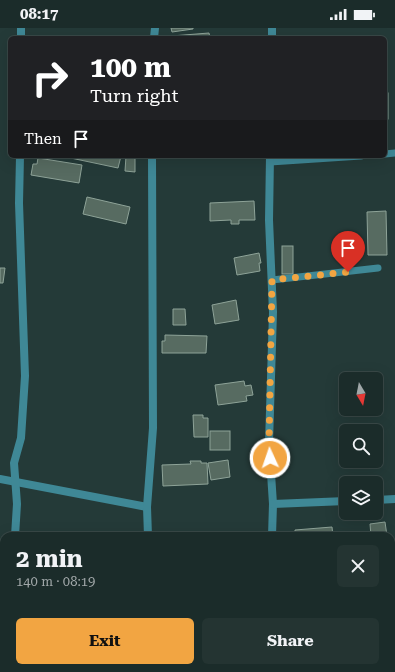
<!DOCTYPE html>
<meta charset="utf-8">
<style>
body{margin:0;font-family:"Roboto Serif",serif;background:#243432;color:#f1f3f6;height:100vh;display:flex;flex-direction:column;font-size:15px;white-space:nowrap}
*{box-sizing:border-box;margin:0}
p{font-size:13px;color:#a0a7a8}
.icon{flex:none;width:22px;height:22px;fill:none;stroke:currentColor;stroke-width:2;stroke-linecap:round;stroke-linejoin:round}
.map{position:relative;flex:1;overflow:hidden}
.drawer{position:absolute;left:0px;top:504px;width:395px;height:140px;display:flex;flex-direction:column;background:#1b2c2a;border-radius:12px 12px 0 0;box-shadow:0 4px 16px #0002,0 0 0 1px #394847}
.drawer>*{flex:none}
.banner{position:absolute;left:8px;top:8px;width:379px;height:122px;border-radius:6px;box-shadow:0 4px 16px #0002,0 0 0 1px #394847;background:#202124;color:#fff;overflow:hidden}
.needle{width:26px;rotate:170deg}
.tools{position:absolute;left:339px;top:344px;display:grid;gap:8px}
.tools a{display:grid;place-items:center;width:44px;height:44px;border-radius:6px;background:#1b2c2a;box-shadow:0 4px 16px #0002,0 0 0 1px #394847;font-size:20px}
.pin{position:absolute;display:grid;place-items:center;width:34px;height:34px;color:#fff;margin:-41px -17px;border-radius:50% 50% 50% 0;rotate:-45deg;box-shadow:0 0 4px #0007}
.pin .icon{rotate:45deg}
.me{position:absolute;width:44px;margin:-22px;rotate:357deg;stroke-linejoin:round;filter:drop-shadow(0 0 3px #0008)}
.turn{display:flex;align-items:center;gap:14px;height:84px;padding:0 16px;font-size:18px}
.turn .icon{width:52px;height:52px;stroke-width:2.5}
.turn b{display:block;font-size:28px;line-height:34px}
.then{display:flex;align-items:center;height:38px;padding:0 16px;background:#0003;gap:8px;font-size:15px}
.round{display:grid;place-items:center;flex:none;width:42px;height:42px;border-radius:6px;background:#243432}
.summary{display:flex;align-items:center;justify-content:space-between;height:68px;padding:0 16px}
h1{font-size:24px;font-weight:700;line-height:30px}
.action{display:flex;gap:8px;margin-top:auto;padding:8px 16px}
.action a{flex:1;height:46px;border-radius:6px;background:#f2a542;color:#111;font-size:16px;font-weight:700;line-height:46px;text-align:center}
.action a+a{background:#243432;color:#f1f3f6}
.status{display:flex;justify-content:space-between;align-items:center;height:28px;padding:0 20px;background:#1b2c2a;direction:ltr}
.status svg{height:11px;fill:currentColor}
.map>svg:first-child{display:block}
.building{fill:#576b61;stroke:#8ea398}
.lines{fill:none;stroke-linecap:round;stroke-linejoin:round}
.lane{stroke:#3f8896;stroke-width:7}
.street{stroke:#3f8896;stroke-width:8}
.route{stroke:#f2a542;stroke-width:7;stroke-dasharray:0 12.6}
</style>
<div class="status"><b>08:17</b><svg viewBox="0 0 49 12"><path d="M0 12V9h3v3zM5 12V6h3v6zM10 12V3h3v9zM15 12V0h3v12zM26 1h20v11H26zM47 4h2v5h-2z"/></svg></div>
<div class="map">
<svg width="395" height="644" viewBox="0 0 395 644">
<rect width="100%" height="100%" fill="#243a38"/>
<g class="building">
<path d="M171 0H193V1L172 4Z"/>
<path d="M209 5 210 10H159V9Z"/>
<rect x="385" y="65" width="3" height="26"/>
<path d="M67 128H121L118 140 66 129Z"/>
<path d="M126 128H135V144L125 143Z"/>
<path d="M38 130 82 137 79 155 31 147 33 136H37Z"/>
<path d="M87 169 130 179 126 196 83 186Z"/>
<path d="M254 173 255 192H239V196H231V192L210 193V175Z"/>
<path d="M386 183 387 227H368L367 184Z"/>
<rect x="282" y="218" width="11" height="28"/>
<path d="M259 225 261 235H259L260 243 237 247 234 230Z"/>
<path d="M0 240H5L3 255H0Z"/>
<path d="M236 272 239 292 215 296 212 277Z"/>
<path d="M173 281H185L186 297H173Z"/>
<path d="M165 307 207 308 206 325H162V313H165Z"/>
<path d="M244 353 245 358 251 357 253 367 246 368 247 373 218 377 215 357Z"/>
<path d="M193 387H203V390H208V409H194Z"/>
<rect x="210" y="403" width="20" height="19"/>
<path d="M228 432 230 449 211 452 208 435Z"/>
<path d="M190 433H201V435H207L208 456 163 458 162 437 191 436Z"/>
<path d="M385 494 387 508H371L370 496Z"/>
<path d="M332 499 333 508H292V507L295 506V502Z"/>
</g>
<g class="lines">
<g class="lane">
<path d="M385 126 395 125"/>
<path d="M270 134 361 128"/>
<path d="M272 252 378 240"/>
</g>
<g class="street">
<path d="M21 0V10"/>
<path d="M154 10 155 0"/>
<path d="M272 10V0"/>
<path d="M270 128 269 192 273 284 269 415 273 476 272 508"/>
<path d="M0 451 147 479"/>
<path d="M376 472 395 471"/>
<path d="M273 476 346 473"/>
<path d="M15 508 17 476 14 435 21 410 25 348 19 175 20 128"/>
<path d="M148 508 147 479 153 400 152 128"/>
<path d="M149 640V644"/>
<path d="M15 644V640"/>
<path d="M266 644V640"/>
</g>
</g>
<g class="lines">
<path class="route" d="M270 430 269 415 272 252 348 244"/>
</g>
</svg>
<div class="tools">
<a><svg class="needle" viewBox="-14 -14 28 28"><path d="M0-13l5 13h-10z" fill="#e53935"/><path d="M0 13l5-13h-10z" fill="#a0a7a8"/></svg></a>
<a><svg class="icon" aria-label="search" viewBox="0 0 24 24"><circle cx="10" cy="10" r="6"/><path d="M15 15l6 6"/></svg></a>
<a><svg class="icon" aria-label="layers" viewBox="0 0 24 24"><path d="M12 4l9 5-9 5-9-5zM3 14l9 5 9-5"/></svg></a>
</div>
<div class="pin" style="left:348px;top:244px;background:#d93025"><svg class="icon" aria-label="arrive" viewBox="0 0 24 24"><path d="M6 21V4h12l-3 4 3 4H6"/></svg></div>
<svg class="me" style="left:270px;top:430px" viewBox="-20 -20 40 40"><circle r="17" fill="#f2a542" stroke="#fff" stroke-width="3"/><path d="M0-11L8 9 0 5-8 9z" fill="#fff"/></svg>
<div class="banner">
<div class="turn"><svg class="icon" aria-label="right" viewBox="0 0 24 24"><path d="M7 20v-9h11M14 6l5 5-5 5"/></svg><div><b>100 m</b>Turn right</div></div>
<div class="then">Then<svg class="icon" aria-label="arrive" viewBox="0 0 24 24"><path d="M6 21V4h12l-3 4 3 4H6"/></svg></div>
</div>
<section class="drawer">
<div class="summary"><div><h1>2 min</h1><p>140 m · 08:19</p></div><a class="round"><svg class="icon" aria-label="close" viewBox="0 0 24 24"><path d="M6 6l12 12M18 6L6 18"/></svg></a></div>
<div class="action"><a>Exit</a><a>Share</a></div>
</section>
</div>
